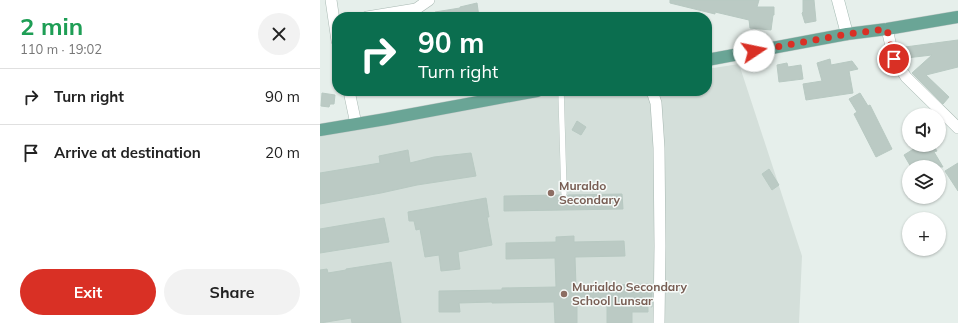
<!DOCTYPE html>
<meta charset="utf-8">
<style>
body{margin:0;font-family:Mulish,sans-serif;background:#f2f2f2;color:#222;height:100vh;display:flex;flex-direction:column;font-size:15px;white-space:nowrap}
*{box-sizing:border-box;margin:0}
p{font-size:13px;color:#767676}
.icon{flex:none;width:22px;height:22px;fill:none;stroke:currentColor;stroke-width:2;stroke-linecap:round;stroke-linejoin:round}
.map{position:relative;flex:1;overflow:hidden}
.drawer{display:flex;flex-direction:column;background:#fff;width:320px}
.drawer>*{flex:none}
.banner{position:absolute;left:12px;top:12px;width:380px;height:84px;border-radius:16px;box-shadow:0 1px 3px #0004;background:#0b6e4f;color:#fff;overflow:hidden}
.fabs{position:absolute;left:582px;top:108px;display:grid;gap:8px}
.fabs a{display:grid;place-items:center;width:44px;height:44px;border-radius:50%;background:#fff;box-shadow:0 1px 3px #0004;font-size:20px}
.pin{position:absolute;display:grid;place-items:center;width:34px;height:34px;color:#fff;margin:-17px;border:2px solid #fff;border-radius:50%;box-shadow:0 1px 4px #0007}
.me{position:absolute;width:44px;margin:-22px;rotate:79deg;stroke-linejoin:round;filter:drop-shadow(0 0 3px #0008)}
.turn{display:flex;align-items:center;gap:14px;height:84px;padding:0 20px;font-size:18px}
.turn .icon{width:52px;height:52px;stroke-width:2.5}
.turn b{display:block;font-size:28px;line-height:34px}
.round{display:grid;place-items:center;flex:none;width:42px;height:42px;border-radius:21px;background:#f2f2f2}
.head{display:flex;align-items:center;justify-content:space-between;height:68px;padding:0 20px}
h1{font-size:24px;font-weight:700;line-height:30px;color:#1e9e55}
.cta{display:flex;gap:8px;margin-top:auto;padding:8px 20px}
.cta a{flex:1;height:46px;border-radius:24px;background:#d93025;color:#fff;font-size:16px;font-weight:700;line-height:46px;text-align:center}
.cta a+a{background:#f2f2f2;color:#222}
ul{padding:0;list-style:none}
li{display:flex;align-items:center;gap:12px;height:56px;padding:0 20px;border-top:1px solid #e0e0e0}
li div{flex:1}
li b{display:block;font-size:15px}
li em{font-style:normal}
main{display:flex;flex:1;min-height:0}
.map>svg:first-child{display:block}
.built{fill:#d4dfda}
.building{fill:#bbcac4;stroke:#b8c9c2}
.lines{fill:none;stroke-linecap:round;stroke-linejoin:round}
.lane-casing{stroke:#a8b8b2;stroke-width:6}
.street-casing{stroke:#a8b8b2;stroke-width:12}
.secondary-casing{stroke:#a4bbb3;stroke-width:13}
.primary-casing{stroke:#c2cac8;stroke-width:13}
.lane{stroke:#fff;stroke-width:5.5}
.street{stroke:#fff;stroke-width:11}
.secondary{stroke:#fff;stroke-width:12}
.primary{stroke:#6aa596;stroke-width:12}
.route{stroke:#d93025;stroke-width:7;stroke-dasharray:0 12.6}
.education-dot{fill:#8d6e63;stroke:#f7fbf9;stroke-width:1.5}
.labels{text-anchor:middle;stroke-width:3;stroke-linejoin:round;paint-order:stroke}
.education-label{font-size:12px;font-weight:bold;fill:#785e54;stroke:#f7fbf9;text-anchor:start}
</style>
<main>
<section class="drawer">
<div class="head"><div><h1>2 min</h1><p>110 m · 19:02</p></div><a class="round"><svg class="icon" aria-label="close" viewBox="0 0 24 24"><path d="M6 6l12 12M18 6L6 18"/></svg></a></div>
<ul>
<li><svg class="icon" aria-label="right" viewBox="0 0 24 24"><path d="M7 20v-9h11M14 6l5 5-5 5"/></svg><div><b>Turn right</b></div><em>90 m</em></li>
<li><svg class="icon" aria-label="arrive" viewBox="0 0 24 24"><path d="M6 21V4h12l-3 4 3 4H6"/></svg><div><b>Arrive at destination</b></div><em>20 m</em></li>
</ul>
<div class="cta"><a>Exit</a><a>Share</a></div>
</section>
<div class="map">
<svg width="638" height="323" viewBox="0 0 638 323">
<rect width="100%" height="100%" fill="#e6efeb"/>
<path class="built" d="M419 64 482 256 479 323H0V130L250 91H387V69Z"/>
<g class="building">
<path d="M350 0H439L437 7H454V15H453L451 30 430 28 429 20 395 12V14L350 3Z"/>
<path d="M483 0H494L496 21 485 23 482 13 483 12Z"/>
<path d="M157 3 159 17H115V12L140 8V7Z"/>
<path d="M638 40V67L606 75 629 97 623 104 592 73 612 55 586 58 585 47Z"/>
<path d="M510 59 511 65 532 61 538 69 529 71 533 93 486 100 483 84 502 81 497 63Z"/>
<path d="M467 63 468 67 481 65 483 79 459 82 457 65Z"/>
<path d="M2 93 15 95 14 104H10L9 107 1 106Z"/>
<path d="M540 93 548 106 550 105 572 149 556 157 534 114 537 112 529 99Z"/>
<path d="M257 121 266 127 261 135 252 130Z"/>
<path d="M600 145H613L617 151 614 152 623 167H591L584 155Z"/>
<path d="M88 150 90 163 114 157 151 153 156 176 97 185 61 193 0 204V173L60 163 59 156Z"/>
<path d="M638 163V191L625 171Z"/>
<path d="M449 169 459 185 452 190 442 174Z"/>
<path d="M302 194 303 209 184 211V196L240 195 244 197 247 196 248 195Z"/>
<path d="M166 198 169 217H167L172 245 138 252 140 269 121 271 119 255 105 257 100 229 96 230 94 221H89L88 212Z"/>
<path d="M64 218 69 242 0 253V229Z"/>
<path d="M254 236V242L304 241 305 256 255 257 256 286 332 284V307L328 306V312H312V323H287V302H257V323H235L234 302 172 303V302L139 303 140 312H119V291L182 290V288L236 287 235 258 186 259V243L236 242V237Z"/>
<path d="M71 262 81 323H32L31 318 0 323V270L7 269 8 273 26 270V269Z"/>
</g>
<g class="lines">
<g class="lane-casing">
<path id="lane" d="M241 91 244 193"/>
</g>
<g class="street-casing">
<g id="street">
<path d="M11 0 17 41"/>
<path d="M47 17 96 9 109 0"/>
<path d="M567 29 574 59 586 77 638 128"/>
<path d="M29 91 36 124"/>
<path d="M332 91 336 103 339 148 340 246 339 323"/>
</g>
</g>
<g class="secondary-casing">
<path id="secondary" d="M518 0 527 34"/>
</g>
<g class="primary-casing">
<g id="primary">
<path d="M387 60 527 34 567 29 638 17"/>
<path d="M0 130 66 119 217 91"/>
</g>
</g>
<use href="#lane" class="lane"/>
<use href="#street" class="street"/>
<use href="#secondary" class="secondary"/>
<use href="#primary" class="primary"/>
</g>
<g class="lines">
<path class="route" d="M434 51 527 34 567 29 574 59"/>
</g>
<g class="education-dot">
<circle cx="231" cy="193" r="4"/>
<circle cx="244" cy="294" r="4"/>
</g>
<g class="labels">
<g class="education-label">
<text x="239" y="190">Muraldo<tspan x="239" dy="14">Secondary</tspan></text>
<text x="252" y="291">Murialdo Secondary<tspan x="252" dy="14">School Lunsar</tspan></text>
</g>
</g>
</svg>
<div class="fabs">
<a><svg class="icon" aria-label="sound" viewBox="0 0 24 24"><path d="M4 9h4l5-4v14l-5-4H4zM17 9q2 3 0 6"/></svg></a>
<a><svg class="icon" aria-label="layers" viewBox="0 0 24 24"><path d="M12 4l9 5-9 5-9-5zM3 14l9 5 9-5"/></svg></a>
<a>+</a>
</div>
<div class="pin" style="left:574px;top:59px;background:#d93025"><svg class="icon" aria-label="arrive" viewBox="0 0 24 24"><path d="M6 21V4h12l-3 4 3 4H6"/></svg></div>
<svg class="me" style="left:434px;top:51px" viewBox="-20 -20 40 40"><circle r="19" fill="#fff"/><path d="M0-13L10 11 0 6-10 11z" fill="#d93025"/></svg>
<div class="banner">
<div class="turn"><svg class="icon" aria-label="right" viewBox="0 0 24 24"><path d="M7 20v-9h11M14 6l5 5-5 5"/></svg><div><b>90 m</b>Turn right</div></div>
</div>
</div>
</main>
